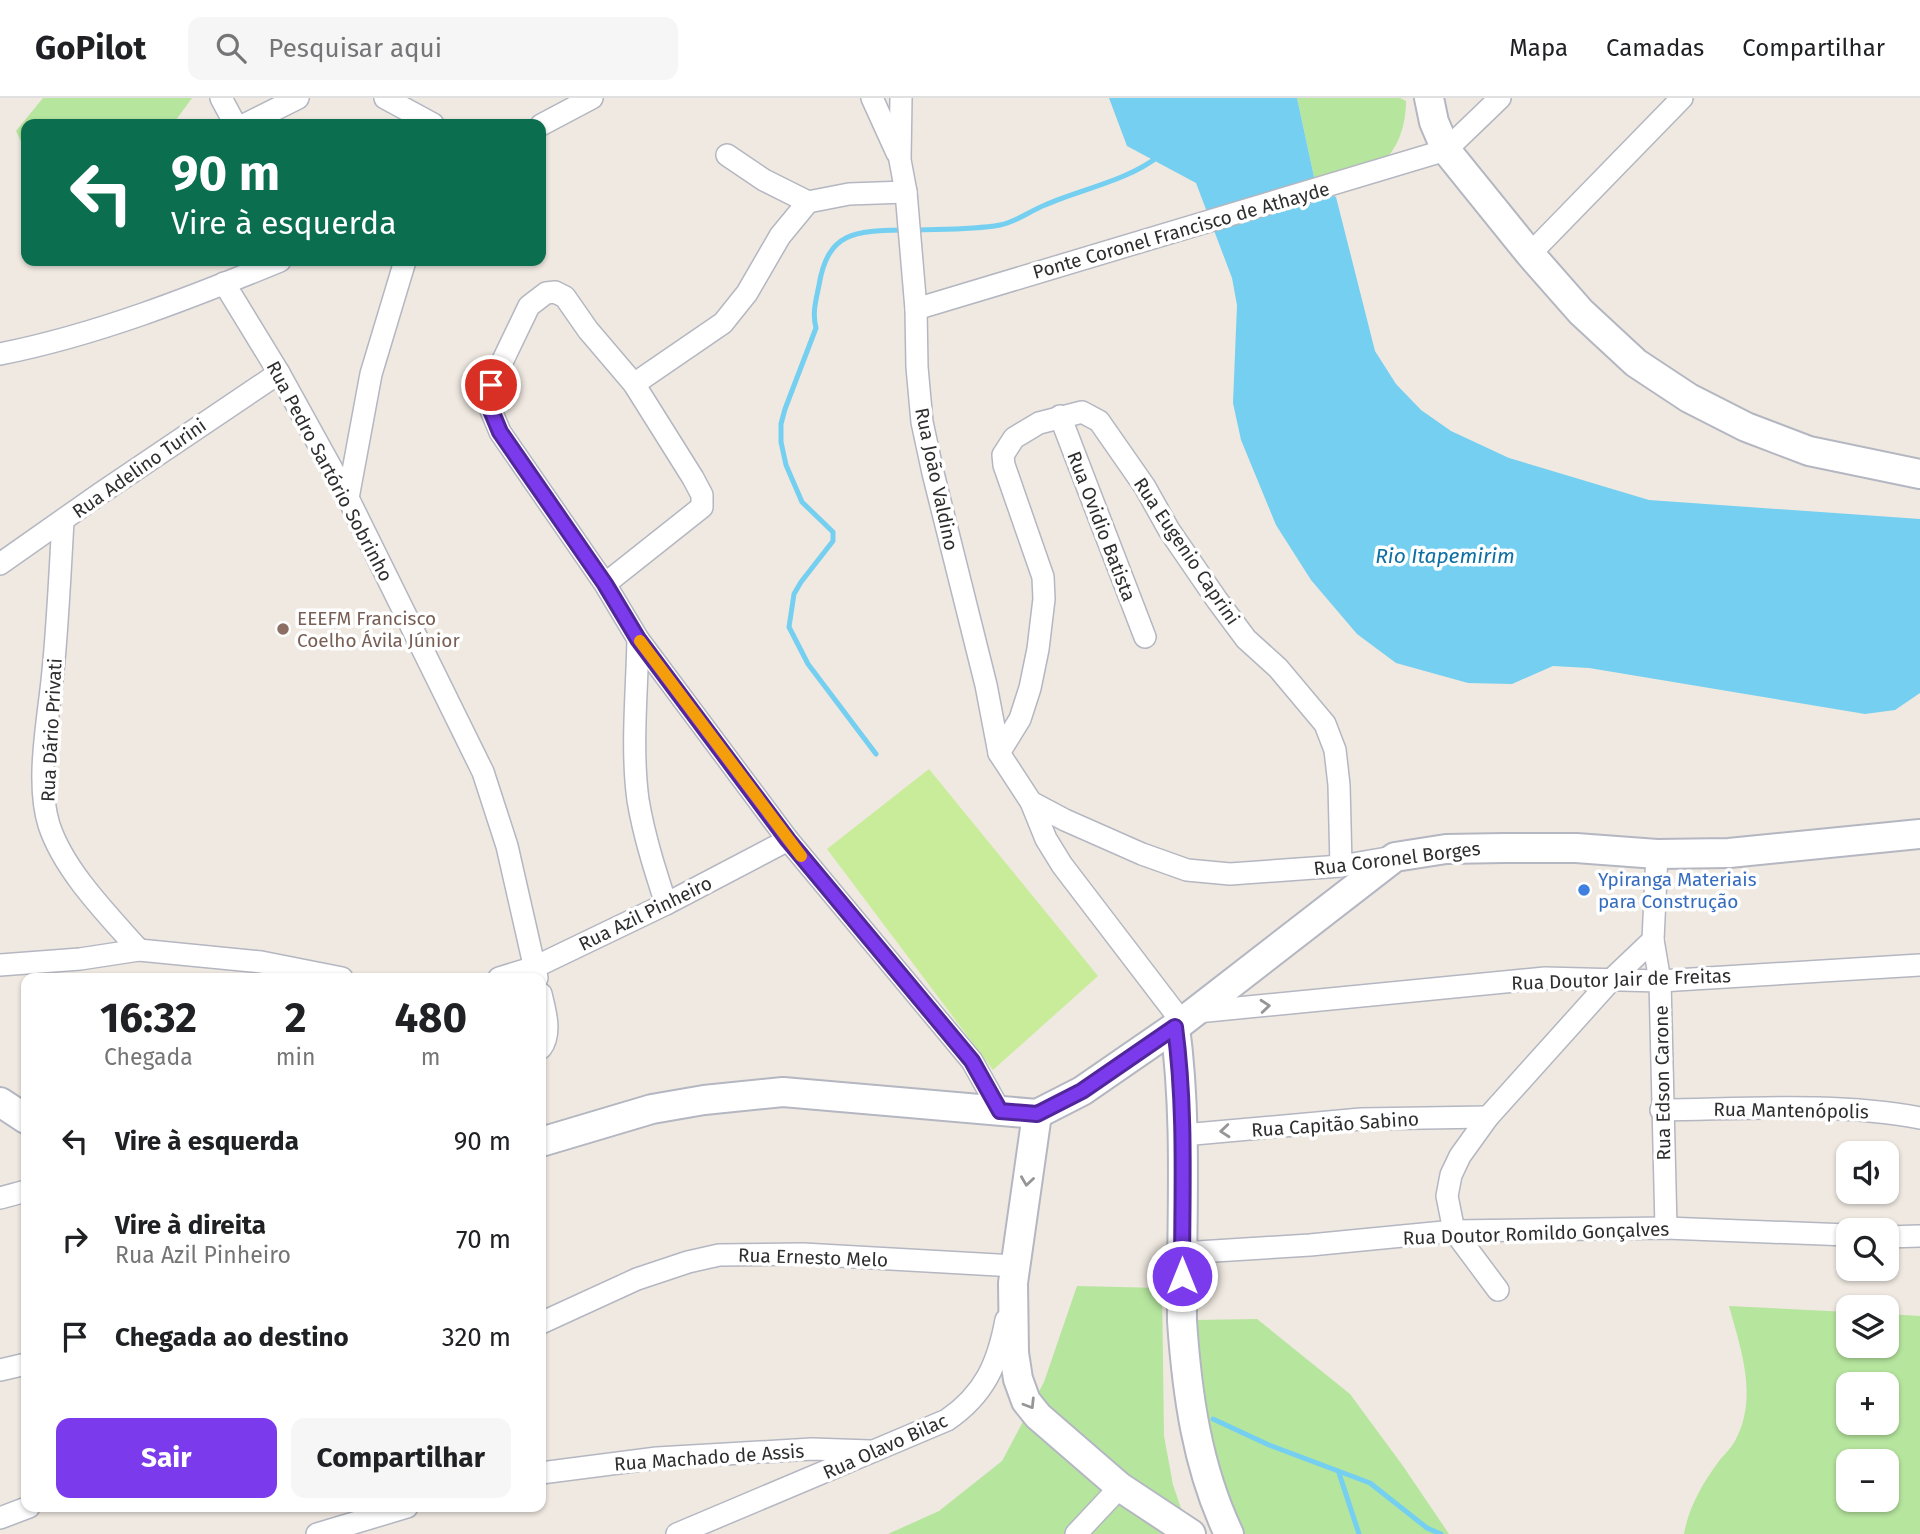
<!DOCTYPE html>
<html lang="pt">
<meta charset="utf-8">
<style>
body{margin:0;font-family:"Fira Sans",sans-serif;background:#f6f6f6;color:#202124;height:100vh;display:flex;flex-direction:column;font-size:26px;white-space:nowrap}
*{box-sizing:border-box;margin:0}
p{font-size:23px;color:#757577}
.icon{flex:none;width:38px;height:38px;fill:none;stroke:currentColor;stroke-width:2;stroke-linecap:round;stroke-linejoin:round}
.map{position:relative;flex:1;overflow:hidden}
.sheet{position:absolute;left:21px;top:875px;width:525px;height:539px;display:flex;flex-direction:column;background:#fff;border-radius:14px;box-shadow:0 2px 5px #0004}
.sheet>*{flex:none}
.top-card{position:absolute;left:21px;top:21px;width:525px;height:147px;border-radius:14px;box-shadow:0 2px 5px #0004;background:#0b6e4f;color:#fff;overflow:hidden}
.tools{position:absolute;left:1836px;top:1043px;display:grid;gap:14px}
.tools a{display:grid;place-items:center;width:63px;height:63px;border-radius:14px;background:#fff;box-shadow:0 2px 5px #0004;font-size:35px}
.pin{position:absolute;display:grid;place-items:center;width:60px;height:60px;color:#fff;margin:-30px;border:4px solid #fff;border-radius:50%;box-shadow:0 2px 7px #0007}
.me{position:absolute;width:77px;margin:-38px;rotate:0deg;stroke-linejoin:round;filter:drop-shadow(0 0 5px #0008)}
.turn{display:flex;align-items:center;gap:24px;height:147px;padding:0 35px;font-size:32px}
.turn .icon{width:91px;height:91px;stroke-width:2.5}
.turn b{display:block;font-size:49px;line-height:60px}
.eta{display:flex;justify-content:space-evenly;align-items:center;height:119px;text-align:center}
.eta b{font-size:42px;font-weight:700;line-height:49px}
.cta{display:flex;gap:14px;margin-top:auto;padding:14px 35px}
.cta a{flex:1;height:80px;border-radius:14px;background:#7c3aed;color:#fff;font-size:28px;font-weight:700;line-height:80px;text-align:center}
.cta a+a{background:#f6f6f6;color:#202124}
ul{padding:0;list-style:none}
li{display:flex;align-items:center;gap:21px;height:98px;padding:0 35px}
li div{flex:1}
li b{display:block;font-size:26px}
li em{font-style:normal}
header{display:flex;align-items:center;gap:42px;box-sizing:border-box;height:98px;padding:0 35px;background:#fff;border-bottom:2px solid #e0e0e0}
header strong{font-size:33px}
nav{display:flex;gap:38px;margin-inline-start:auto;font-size:24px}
.search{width:490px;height:63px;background:#f6f6f6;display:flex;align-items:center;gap:18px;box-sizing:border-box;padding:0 24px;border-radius:14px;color:#757577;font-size:26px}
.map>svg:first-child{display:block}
.green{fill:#b6e59e;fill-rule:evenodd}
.pitch{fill:#c9ec9a}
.water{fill:#75cff0}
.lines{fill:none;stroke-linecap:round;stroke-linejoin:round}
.stream{stroke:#75cff0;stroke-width:5}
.street-casing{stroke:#b4b7c1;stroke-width:24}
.secondary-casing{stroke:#b4b7c1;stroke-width:32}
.street{stroke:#fff;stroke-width:21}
.secondary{stroke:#fff;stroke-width:28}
.oneway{stroke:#969696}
.route-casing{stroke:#51269a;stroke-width:18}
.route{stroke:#7c3aed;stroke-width:12}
.slow{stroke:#f59e0b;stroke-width:12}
.education-dot{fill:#8d6e63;stroke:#fff;stroke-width:2.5}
.shop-dot{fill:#3f7fe0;stroke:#fff;stroke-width:2.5}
.labels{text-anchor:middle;stroke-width:7;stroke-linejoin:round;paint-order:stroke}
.street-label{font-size:19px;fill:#2e2e2e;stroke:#fff}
.education-label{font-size:19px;fill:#785e54;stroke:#fff;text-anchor:start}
.shop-label{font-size:19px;fill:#366cbe;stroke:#fff;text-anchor:start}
.water-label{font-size:21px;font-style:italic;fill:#0d6fa3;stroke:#fff}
</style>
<header>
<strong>GoPilot</strong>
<div class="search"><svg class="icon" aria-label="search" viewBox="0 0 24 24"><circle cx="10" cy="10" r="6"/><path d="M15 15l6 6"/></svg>Pesquisar aqui</div>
<nav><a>Mapa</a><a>Camadas</a><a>Compartilhar</a></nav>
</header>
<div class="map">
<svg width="1920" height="1436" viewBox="0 0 1920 1436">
<rect width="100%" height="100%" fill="#efe9e1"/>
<g class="green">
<path d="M43 0H192L173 26H26V54L16 33Z"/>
<path d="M1297 0H1400L1406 3C1406 25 1399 53 1379 66 1365 75 1333 82 1316 88Z"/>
<path d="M1077 1188 1162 1190 1164 1338 1173 1387 1190 1436H888L939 1413 1002 1363 1044 1284Z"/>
<path d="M1729 1208 1848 1214V1248H1886L1887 1216 1920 1218V1436H1684C1689 1408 1703 1385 1719 1363 1725 1356 1732 1349 1736 1341 1758 1298 1741 1252 1729 1208ZM1886 1286V1325H1848V1286ZM1886 1363V1402H1848V1363Z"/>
<path d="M1257 1221 1350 1296 1403 1368 1449 1436H1226L1209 1389 1196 1222Z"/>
</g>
<path class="pitch" d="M929 671 1098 878 993 972 827 751Z"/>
<path class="water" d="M1109 0H1297L1316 88 1336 99 1375 253 1396 286 1421 312 1451 333 1509 360 1649 402 1920 421V595L1895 612 1865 616 1589 570 1553 568 1512 586 1468 585 1396 565 1357 536 1311 482 1276 427 1241 342 1233 305 1237 207 1232 180 1196 85 1127 48Z"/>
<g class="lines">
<g class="stream">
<path d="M914 132C943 131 972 132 1000 127 1016 124 1030 113 1045 107 1081 91 1127 83 1159 58"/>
<path d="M876 656 808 566 789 529 794 496 801 484 833 443V434L802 404 786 367 781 344V326L785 311 816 230C812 215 816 202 819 187 828 133 856 133 904 132"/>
<path d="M1213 1321 1269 1347 1370 1385 1427 1430 1441 1436"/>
<path d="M1339 1375 1359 1436"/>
</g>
<g class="street-casing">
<g id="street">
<path d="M221 0 235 26"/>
<path d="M385 0 433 26"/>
<path d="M872 0 897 55"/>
<path d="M901 0 900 62 906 94 916 211 917 269 922 324 933 375 986 587 999 655 1031 704 1065 722 1142 756 1187 772 1230 776 1341 768 1393 759"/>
<path d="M246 26 298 0"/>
<path d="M541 27 592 0"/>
<path d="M727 57 764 82 808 104 849 96 906 94"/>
<path d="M1530 156 1682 0"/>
<path d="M224 185 279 275 348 400 483 674 507 748 537 880"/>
<path d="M916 211 1446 52 1500 0"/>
<path d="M0 256C96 237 190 200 280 163"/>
<path d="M634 286 723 225 747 195 780 138 808 104"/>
<path d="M1060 318 1145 539"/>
<path d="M348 400 371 276 405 163"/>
<path d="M63 423C60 473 58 523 53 573 49 619 35 682 49 727 64 773 108 817 139 852"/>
<path d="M0 466 101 395 279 275"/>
<path d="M605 486 702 409V397L693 380 634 286 588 232 565 199 555 194 546 195 529 208 491 287 490 310 500 334 605 486 638 541 788 742 972 963 1000 1013"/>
<path d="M638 541C637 594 631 650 638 702 644 738 655 772 666 806"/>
<path d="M999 655 1020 621 1030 590 1038 551 1044 501 1043 479 1004 367 1003 357 1014 340 1039 325 1082 314 1099 323 1145 389 1169 432 1217 502 1246 541 1278 570 1325 626 1335 652 1339 687 1341 768"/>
<path d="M1031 704 1046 741 1062 767 1182 924"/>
<path d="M1657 756 1653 842 1660 883 1666 1130"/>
<path d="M0 867 80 861 139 852 261 864 342 880"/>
<path d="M499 880 535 869 666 806 788 742"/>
<path d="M541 896C545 913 552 935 541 950"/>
<path d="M1197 914 1545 880 1660 883 1920 867"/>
<path d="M1661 1012C1747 1011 1836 1004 1920 1020"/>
<path d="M1183 1037 1361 1021 1488 1019"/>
<path d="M0 1100 26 1093"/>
<path d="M1886 1139 1920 1138"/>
<path d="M1182 1155 1310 1147 1454 1133 1666 1130 1848 1137"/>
<path d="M1498 1192 1454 1133 1447 1098 1451 1077 1460 1058 1488 1019 1613 880 1653 842"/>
<path d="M541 1225 637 1181 688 1164 719 1157 803 1156 1015 1168"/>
<path d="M0 1272 26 1266"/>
<path d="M541 1375 657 1360 812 1351 870 1353"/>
<path d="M0 1420 29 1409"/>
<path d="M317 1436 407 1409"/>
<path d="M677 1436 947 1322C985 1296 998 1265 1006 1222"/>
<path d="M1076 1436 1120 1389"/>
</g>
</g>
<g class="secondary-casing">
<g id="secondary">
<path d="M1429 0 1434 24 1446 52 1530 156 1581 214 1636 265 1689 300 1746 329 1809 353 1920 376"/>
<path d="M1175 929C1188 1026 1181 1125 1182 1223 1187 1296 1197 1369 1229 1436"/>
<path d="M0 1004 26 1021"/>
<path d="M1037 1016 1013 1185 1014 1255 1018 1281 1026 1303 1038 1318 1120 1389 1191 1436"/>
<path d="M541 1044 652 1011 704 1002 783 994 1037 1016 1082 993 1182 924 1395 759 1446 751 1504 750H1576L1657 756 1729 755 1920 736"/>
</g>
</g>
<use href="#street" class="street"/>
<use href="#secondary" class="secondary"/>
</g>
<defs><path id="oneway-chevron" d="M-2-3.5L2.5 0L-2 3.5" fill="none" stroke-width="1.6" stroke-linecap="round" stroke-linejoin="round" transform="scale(1.75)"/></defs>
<g class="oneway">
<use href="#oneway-chevron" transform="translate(1265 908) rotate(-5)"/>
<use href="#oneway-chevron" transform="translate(1225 1033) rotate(175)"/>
<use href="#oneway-chevron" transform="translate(1027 1083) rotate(98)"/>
<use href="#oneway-chevron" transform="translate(1030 1306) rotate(58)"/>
</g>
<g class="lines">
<g class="route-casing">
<path id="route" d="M491 287 490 310 500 334 605 486 638 541 788 742 972 963 1000 1013 1037 1016 1082 993 1175 929C1186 1011 1182 1095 1182 1178"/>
</g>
<use href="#route" class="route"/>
<path class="slow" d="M640 543 801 758"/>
</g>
<circle class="education-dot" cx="283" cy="531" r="7"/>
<circle class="shop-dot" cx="1584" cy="792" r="7"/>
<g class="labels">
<g class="street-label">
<text transform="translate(1181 132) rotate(-16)" y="7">Ponte Coronel Francisco de Athayde</text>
<text transform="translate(139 370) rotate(-35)" y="7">Rua Adelino Turini</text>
<text transform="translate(330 373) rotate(62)" y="7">Rua Pedro Sartório Sobrinho</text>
<text transform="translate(937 381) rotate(78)" y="7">Rua João Valdino</text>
<text transform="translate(1102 428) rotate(69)" y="7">Rua Ovidio Batista</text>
<text transform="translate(1187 453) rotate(56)" y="7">Rua Eugenio Caprini</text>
<text transform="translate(51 632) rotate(-87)" y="7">Rua Dário Privati</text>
<text transform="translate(1397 760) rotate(-7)" y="7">Rua Coronel Borges</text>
<text transform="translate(645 815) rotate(-26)" y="7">Rua Azil Pinheiro</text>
<text transform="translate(1621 881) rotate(-2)" y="7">Rua Doutor Jair de Freitas</text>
<text transform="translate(1662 985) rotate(-91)" y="7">Rua Edson Carone</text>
<text transform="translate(1791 1012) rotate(1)" y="7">Rua Mantenópolis</text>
<text transform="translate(1335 1026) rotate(-4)" y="7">Rua Capitão Sabino</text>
<text transform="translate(1536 1135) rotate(-2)" y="7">Rua Doutor Romildo Gonçalves</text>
<text transform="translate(813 1159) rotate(2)" y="7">Rua Ernesto Melo</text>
<text transform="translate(885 1348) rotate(-24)" y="7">Rua Olavo Bilac</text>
<text transform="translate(709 1359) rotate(-4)" y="7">Rua Machado de Assis</text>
</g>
<g class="education-label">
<text x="297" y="527">EEEFM Francisco<tspan x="297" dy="22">Coelho Ávila Júnior</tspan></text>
</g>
<g class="shop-label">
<text x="1598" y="788">Ypiranga Materiais<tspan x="1598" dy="22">para Construção</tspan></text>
</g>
<g class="water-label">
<text x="1445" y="465">Rio Itapemirim</text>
</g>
</g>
</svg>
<div class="tools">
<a><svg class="icon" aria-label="sound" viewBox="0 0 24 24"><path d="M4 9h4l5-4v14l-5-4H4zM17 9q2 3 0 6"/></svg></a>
<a><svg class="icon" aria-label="search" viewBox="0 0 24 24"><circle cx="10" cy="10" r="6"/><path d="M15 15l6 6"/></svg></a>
<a><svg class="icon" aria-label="layers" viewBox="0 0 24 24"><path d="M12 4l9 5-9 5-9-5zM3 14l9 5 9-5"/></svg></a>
<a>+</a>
<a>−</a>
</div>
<div class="pin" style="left:491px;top:287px;background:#d93025"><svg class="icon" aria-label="arrive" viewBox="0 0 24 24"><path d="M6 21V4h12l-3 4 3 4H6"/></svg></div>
<svg class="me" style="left:1182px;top:1178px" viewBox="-20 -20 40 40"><circle r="17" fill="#7c3aed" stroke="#fff" stroke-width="3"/><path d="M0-11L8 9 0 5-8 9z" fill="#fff"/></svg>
<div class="top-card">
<div class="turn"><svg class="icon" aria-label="left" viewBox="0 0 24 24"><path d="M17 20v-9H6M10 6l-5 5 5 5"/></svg><div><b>90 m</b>Vire à esquerda</div></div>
</div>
<section class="sheet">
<div class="eta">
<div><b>16:32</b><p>Chegada</p></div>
<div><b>2</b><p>min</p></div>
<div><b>480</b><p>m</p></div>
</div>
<ul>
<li><svg class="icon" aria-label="left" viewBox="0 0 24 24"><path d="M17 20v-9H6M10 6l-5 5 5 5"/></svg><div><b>Vire à esquerda</b></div><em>90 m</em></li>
<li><svg class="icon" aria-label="right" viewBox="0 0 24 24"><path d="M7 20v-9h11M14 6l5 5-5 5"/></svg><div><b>Vire à direita</b><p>Rua Azil Pinheiro</p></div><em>70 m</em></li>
<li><svg class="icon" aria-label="arrive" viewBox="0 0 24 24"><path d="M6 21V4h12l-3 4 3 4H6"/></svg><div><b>Chegada ao destino</b></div><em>320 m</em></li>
</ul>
<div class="cta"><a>Sair</a><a>Compartilhar</a></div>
</section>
</div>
